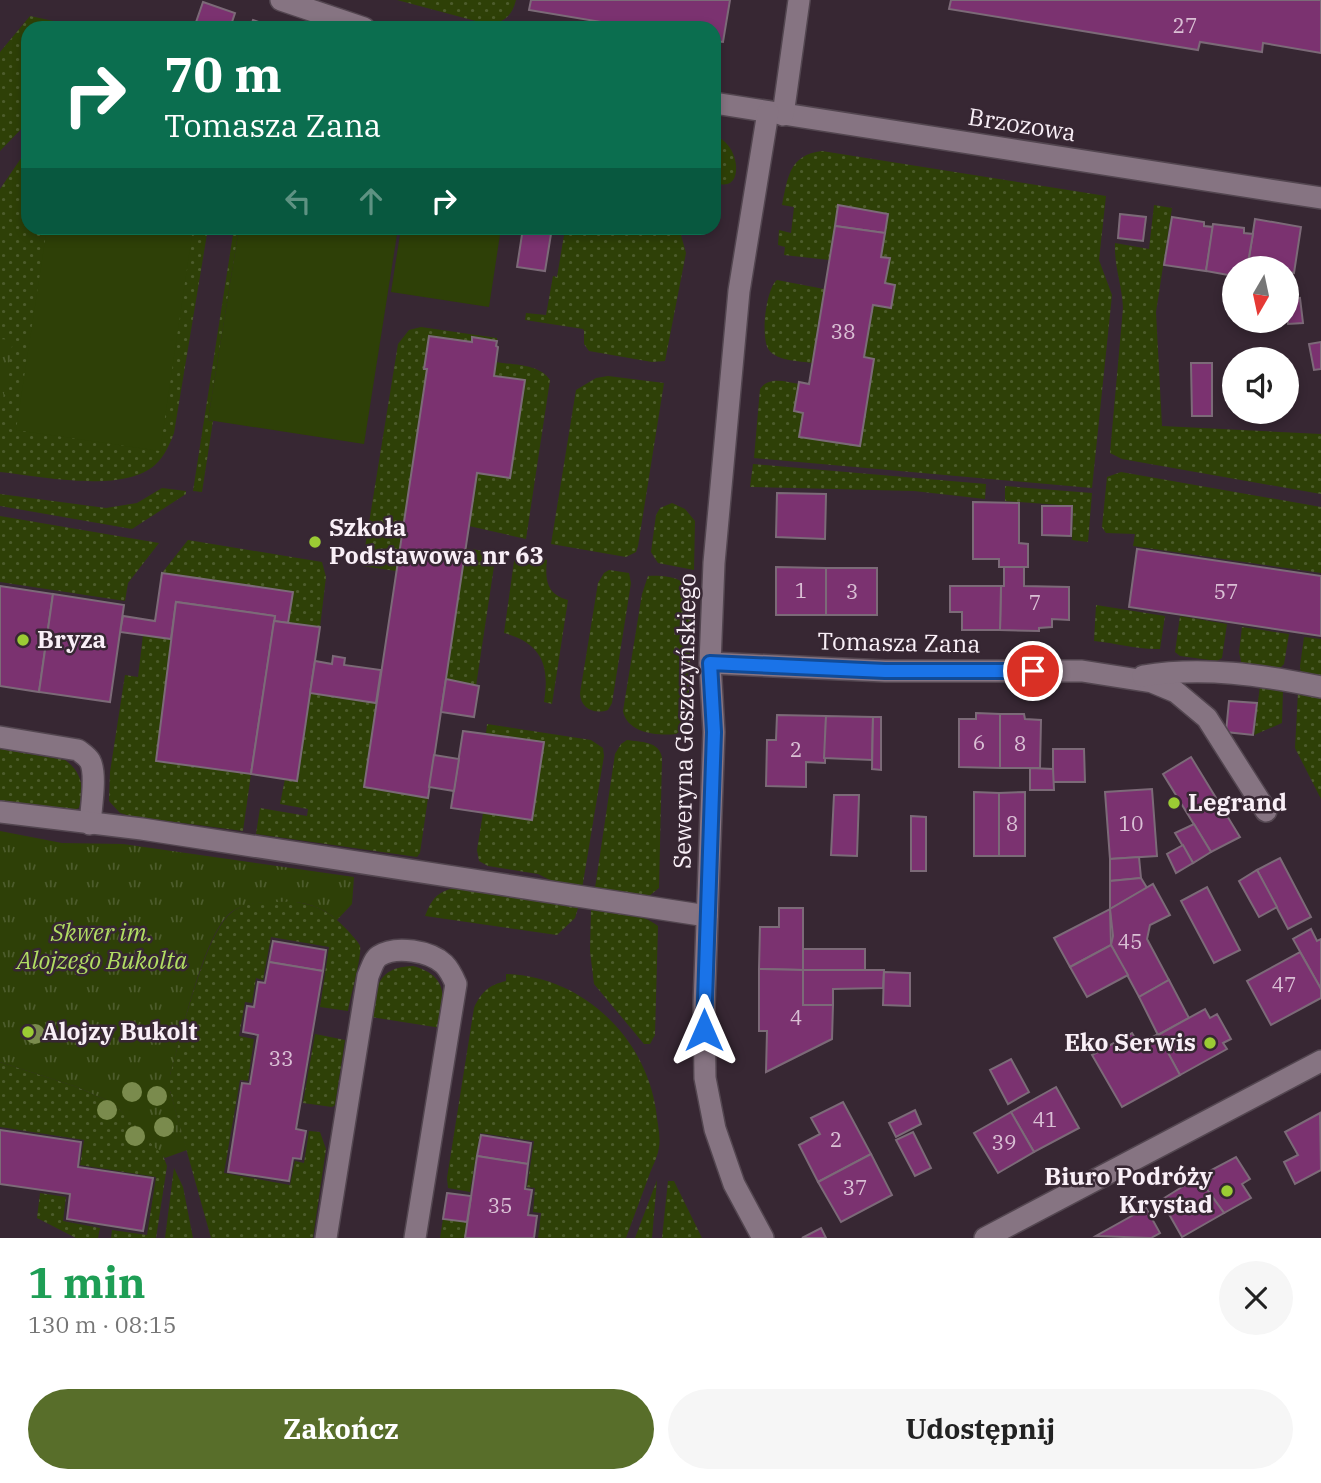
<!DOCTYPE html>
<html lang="pl">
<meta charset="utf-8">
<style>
body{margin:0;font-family:"IBM Plex Serif",serif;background:#f6f6f6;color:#222;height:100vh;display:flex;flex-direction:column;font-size:26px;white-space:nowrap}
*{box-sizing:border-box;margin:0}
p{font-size:23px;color:#767676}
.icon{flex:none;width:38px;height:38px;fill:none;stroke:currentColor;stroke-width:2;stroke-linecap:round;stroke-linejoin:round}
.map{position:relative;height:1238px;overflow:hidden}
.details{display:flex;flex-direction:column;background:#fff;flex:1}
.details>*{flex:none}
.guide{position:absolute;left:21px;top:21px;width:700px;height:214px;border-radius:21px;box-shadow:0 4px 10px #0003;background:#0b6e4f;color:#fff;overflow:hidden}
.needle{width:46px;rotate:189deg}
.tools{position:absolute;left:1222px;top:256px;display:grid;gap:14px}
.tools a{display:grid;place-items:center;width:77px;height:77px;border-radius:50%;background:#fff;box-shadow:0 4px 10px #0003;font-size:35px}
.pin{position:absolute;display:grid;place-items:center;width:60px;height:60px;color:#fff;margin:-30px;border:4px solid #fff;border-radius:50%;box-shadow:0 2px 7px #0007}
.me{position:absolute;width:77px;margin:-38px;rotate:0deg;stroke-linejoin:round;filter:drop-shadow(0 0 5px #0008)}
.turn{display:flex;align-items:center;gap:24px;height:147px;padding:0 28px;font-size:32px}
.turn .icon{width:91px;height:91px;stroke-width:2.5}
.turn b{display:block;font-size:49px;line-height:60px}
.lanes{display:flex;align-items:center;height:66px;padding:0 28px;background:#0003;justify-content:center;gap:35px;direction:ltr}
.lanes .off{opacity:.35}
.round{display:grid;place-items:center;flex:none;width:74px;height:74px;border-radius:37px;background:#f6f6f6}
.summary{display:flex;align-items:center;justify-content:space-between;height:119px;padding:0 28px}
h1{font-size:42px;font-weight:800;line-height:52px;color:#1e9e55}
.button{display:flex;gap:14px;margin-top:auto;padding:14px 28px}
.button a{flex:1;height:80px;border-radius:42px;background:#586e2a;color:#fff;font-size:28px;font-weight:800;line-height:80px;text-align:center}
.button a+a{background:#f6f6f6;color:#222}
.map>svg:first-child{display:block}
.grass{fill:url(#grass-dots)}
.park{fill:url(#park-tufts)}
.garden{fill:#2e4007}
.building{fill:#7b3270;stroke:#7c6a78;stroke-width:2}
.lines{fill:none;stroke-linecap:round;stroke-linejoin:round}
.minor-casing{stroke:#534650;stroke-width:24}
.minor{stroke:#867482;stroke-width:21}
.tree{fill:#7a8b4d}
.route-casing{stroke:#114b97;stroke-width:18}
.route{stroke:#1a73e8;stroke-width:12}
.poi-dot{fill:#9bcb34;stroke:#372733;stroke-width:2.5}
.labels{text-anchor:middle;stroke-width:5;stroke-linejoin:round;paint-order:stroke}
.number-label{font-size:21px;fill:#dac0d5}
.street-label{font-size:24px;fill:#f9eff7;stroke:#372733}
.poi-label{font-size:24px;font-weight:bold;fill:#f9eff7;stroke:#372733;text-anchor:start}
.park-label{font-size:24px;font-style:italic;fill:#b1dd63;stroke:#372733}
</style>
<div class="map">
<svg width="1321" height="1238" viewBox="0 0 1321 1238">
<defs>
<pattern id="grass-dots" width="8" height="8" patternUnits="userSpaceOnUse" patternTransform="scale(1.75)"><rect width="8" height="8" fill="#2e4007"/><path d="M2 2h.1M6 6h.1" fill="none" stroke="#4d5c2c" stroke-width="1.8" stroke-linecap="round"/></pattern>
<pattern id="park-tufts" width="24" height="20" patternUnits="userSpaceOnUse" patternTransform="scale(1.75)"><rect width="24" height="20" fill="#2e4007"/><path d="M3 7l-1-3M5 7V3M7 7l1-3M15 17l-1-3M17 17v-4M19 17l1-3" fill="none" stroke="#4d5c2c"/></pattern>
</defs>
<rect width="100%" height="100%" fill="#372733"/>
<g class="grass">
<path d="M397 0H516C512 16 504 23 487 24Z"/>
<path d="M30 16 87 28H28V122L0 151V52Z"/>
<path d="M714 136C741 142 746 197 714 182Z"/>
<path d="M28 148V228H208L174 433C170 444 164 457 155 465 122 494 41 476 0 472V189Z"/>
<path d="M822 151 1106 196 1099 260 1112 295 1092 488 754 458 760 389C769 376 786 382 799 384L803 413 860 446 874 359 864 357 873 305 891 308 895 285 885 283 890 259 881 257 888 214 838 205 829 260 784 255 785 247 778 245 779 230 791 233 794 207 782 205C788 177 789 155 822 151Z"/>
<path d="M1154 205 1172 208 1156 312 1162 426 1321 434V494L1122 459 1110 453 1123 308C1122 284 1114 267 1115 243L1149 249Z"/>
<path d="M234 228H239L208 420 213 421 202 492 193 491Z"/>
<path d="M552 228H679L686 253 665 361 652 362 589 351 584 344V331L583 329 525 320 526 313 546 315 553 276 557 277 564 235 552 232Z"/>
<path d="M777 280 824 289 812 363C800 361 777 361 769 350 760 339 766 288 777 280Z"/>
<path d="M421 327 497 338V341L473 337 472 342 429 336 424 368 427 369 396 571 362 566 398 344 409 330Z"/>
<path d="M496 362C513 365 540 364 550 380L526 539 469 526 477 473 510 477 525 381 494 376Z"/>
<path d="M608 376 664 383 638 546 636 552 626 557 551 544 576 390 596 378Z"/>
<path d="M753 464 986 484 985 499 914 491 750 487Z"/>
<path d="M1121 472 1321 507V573L1133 546 1135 534 1106 533 1102 527 1107 477Z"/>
<path d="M1005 486 1092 493 1088 542 1072 540 1073 506 1005 501Z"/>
<path d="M162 488 186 491V494L132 529 0 506V494L106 508 137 503Z"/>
<path d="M672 503 685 509 695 521 694 570 658 563 651 552 656 515 660 508Z"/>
<path d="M0 516 159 543 128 583 125 601 0 582Z"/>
<path d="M188 540 322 562 326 577 320 627 288 623 292 592 162 573Z"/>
<path d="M465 548 496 553 476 686 446 679Z"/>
<path d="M515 554 547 560C545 579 546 594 568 600L552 704 544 702C550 666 542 643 504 633Z"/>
<path d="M609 570 629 573 631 583 612 703 608 710C594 715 580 708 580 693L598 583 604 573Z"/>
<path d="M648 576C666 575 689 577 692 598L688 722 684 729 676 734C657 736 627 733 623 711L642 594Z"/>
<path d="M1096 605 1165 616 1160 649C1138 650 1117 643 1094 641Z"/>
<path d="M1180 616 1227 624 1222 658 1217 661 1180 656 1175 652Z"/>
<path d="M1242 627 1289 634 1284 664 1278 670 1242 666 1239 652Z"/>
<path d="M143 635 171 639 156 761 251 774 243 831 130 816 120 813 109 801 110 772 125 675 138 677Z"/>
<path d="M1304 637 1321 639V681L1301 675 1300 666Z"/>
<path d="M1260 685 1283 690 1282 723 1254 735Z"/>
<path d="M1298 692 1321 696V799L1295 748Z"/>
<path d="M310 693 376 703 364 787 428 798 420 853 417 857 256 834 260 808 307 816 308 809 280 804 285 779 298 781Z"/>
<path d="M487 724 591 740 603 748 604 756 582 889 558 884 538 874 488 866 479 861 477 850 483 813 532 820 544 743 486 734Z"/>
<path d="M627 740C640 742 660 741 662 758L659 888 649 896 643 897 595 888 615 754 621 744Z"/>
<path d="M0 749 65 760C82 772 85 789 79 808 57 817 23 805 0 802Z"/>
<path d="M450 889H466L578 908 575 918 557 935 425 916C431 901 435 894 450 889Z"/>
<path d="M289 901C318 905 330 911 350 933 353 937 358 941 360 946 362 957 350 998 348 1011L320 1007 329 947 271 937 263 980 256 978 252 1003 245 1002 239 1036 254 1039 248 1081 240 1080 224 1173 290 1185 295 1161 304 1163 309 1131 320 1132 326 1149 313 1238H211L170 1091V1075C180 1040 205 933 231 913 247 900 269 902 289 901Z"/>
<path d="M591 909C615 910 639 912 658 926L655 1035 650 1044H644L594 984 590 951Z"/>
<path d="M413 966C449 976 444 997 441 1028L371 1017C376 987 377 967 413 966Z"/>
<path d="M506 974C581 976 645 1036 656 1110 657 1122 661 1136 659 1147 658 1156 653 1165 650 1173 642 1195 634 1216 626 1238H538L541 1213 533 1212 535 1188 527 1187 534 1141 480 1133 470 1192 448 1188 447 1178 474 1008C481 992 489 985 506 981Z"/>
<path d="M315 1034 345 1040 335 1105 332 1107 303 1103Z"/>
<path d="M0 1062 77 1087 113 1103 162 1153 167 1166 156 1238H111L112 1230 147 1235 156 1177 80 1165 84 1140 0 1127Z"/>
<path d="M174 1168 183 1187 193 1238H165Z"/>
<path d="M657 1180 652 1238H635Z"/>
<path d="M668 1181H674L702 1238H662Z"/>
<path d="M40 1193 66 1197 63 1221 100 1228 98 1238H76L37 1218Z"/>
<path d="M443 1219 467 1222 465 1238H440Z"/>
</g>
<g class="park">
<path d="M0 339 13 340 0 417Z"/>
<path d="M0 831 62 843 123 844 354 877 352 904 337 920C318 904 301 901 277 902 261 902 243 903 230 913 203 936 181 1038 170 1075V1091L187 1150 165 1158 113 1103 77 1087 0 1062Z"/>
</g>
<g class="garden">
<path d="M47 228H193L160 451 16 430Z"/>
<path d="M239 228H398L364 444 208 420Z"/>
<path d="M401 228H501L489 307 391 292Z"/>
</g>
<g class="building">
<path d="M531 0H730L723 42 714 41V28H637L529 10Z"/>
<path d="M951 0H1321V53L1263 43 1262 52 1200 42 1198 50 949 9Z"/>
<path d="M203 2 235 13 230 28H194Z"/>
<path d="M253 20 275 28H250Z"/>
<path d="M838 205 888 214 885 233 835 226Z"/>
<path d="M1120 214 1146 217 1143 241 1118 238Z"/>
<path d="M1172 217 1204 222V226L1213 227 1206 271 1164 265Z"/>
<path d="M1255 219 1301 227 1294 273 1286 271V268L1248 265Z"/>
<path d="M1213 224 1244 228V233L1253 234 1247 268H1234V276L1206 271Z"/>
<path d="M835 226 885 233 881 257 890 258 885 283 895 285 891 308 873 305 864 357 874 359 860 446 799 437 803 413 794 411 799 382 809 384Z"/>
<path d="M523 228H552L545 271 517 267Z"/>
<path d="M1300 298 1303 323 1288 324 1286 300Z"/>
<path d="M429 336 472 342V337L497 341 496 346 498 347 494 376 525 380 510 478 477 473 428 798 364 787 427 369H424Z"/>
<path d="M1321 342V369L1314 370 1309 344Z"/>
<path d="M1191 363H1212V416H1192Z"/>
<path d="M777 493 826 494 825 539 776 537Z"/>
<path d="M973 502 1019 503V543L1028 544V567H999V559H973Z"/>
<path d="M1042 506H1072L1071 536 1042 535Z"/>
<path d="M1137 549 1321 576V636L1129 607Z"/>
<path d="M776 567 826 568V615H776Z"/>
<path d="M1004 567H1024V586L1069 587V620L1052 619V627L1039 628V631L1000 630 1001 586H1004Z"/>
<rect x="826" y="568" width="51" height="47"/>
<path d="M162 573 293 592 288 623 274 621 275 616 176 602 171 639 120 632 123 616 155 621Z"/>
<path d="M0 586 53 594 39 692 0 686Z"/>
<path d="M950 586H1001L1000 630H962V612H950Z"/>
<path d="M53 594 124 605 110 702 39 692Z"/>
<path d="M176 602 275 616 251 774 156 761Z"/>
<path d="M274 621 320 627 297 781 251 774Z"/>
<path d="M333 656 345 658 344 665 381 670 376 703 310 693 315 661 332 664Z"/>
<path d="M446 679 479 686 474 717 441 712Z"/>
<path d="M1229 701 1257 703 1253 735 1226 732Z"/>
<path d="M976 713 1000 714V768L959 767V719H976Z"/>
<path d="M1000 714H1024L1025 719 1041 720 1040 768H1000Z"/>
<path d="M777 715 826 716 825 763 806 762V787L766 786 767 740H776Z"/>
<path d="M826 716 873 717 872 760 824 758Z"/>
<path d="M873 717H881V770L872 769Z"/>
<path d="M463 731 544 742 532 820 451 808Z"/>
<path d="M1053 749H1084L1085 782H1053Z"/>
<path d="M434 755 459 759 454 791 429 787Z"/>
<path d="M1191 757 1240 837 1211 852 1163 774Z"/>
<path d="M1030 768 1053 769 1054 790H1030Z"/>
<path d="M1152 789 1157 856 1110 859 1105 792Z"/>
<path d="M974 792 999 793V856H974Z"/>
<path d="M1025 792V856H999V793Z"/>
<path d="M834 795H859L857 856 831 855Z"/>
<path d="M911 816 926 817V871H911Z"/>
<path d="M1194 824 1211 852 1193 863 1175 833Z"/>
<path d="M1183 845 1193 863 1176 873 1167 854Z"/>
<path d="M1139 857 1141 878 1110 881V859Z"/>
<path d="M1280 858 1311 917 1288 929 1257 870Z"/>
<path d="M1257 870 1277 907 1259 917 1239 881Z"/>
<path d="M1141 878 1147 888 1110 909V881Z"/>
<path d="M1153 884 1170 915 1150 925 1147 939 1169 980 1139 997 1111 945 1113 936 1110 909Z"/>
<path d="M1207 887 1240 950 1214 963 1181 901Z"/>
<path d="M779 908H803V970L759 969 760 927H779Z"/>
<path d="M1110 909 1111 945 1070 967 1054 938Z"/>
<path d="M1311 929 1317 941 1321 939V989L1293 939Z"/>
<path d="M273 941 326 950 323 971 269 962Z"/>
<path d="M1111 945 1128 975 1087 997 1070 967Z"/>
<rect x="803" y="949" width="62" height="21"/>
<path d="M1300 952 1321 989V998L1271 1025 1247 981Z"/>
<path d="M269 962 323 971 296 1129 306 1131 301 1159 293 1158 289 1181 228 1172 242 1083 250 1084 258 1035 243 1032 247 1006 254 1007 258 982 265 983Z"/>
<path d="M759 969 803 970V1005H833L832 1039 766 1072 767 1031H759Z"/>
<path d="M803 970H884L883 988 833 989V1005H803Z"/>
<path d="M884 972 910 973V1006L883 1005Z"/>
<path d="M1169 980 1189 1018 1158 1035 1139 997Z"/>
<path d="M1205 1009 1210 1018 1217 1014 1231 1039 1223 1043 1227 1049 1180 1075 1158 1035Z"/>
<path d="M1132 1033 1139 1044 1158 1034 1180 1075 1122 1107 1092 1055Z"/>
<path d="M1011 1059 1029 1092 1008 1104 990 1070Z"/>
<path d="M1056 1087 1079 1128 1034 1152 1011 1112Z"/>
<path d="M843 1102 871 1154 818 1182 799 1145 820 1134 811 1118Z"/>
<path d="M915 1110 921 1124 896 1137 889 1123Z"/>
<path d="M1011 1112 1034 1152 998 1173 974 1133Z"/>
<path d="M1320 1113 1321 1170 1295 1184 1284 1162 1298 1155 1285 1132Z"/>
<path d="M0 1130 81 1142 78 1167 153 1178 143 1231 67 1219 70 1194 0 1184Z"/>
<path d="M913 1132 931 1168 915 1176 896 1140Z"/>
<path d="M481 1135 531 1143 528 1164 477 1156Z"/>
<path d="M871 1154 892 1195 841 1222 818 1182Z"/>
<path d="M477 1156 528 1164 525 1189 532 1190 528 1215 537 1216 534 1238H465Z"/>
<path d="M1236 1157 1250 1179 1242 1184 1251 1198 1224 1213 1198 1177Z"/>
<path d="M1198 1177 1224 1213 1182 1237 1161 1200Z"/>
<path d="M447 1193 471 1196 467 1222 443 1219Z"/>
<path d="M1146 1208 1160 1233 1151 1238 1096 1236Z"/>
<path d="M821 1228 826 1238H802Z"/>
</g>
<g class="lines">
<g class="minor-casing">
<g id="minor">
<path d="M281 0 364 28"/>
<path d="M714 103 1321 198"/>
<path d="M783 115 799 0"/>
<path d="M710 663 885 671H1082L1152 682 1176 692 1207 718 1266 811"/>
<path d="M1143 676C1203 666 1262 675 1321 687"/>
<path d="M0 737 78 750C83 754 87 756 90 761 97 774 91 808 90 824"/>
<path d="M0 812 142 829 707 916"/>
<path d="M326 1238 368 976C371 970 373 960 379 956 396 945 430 951 444 964 450 970 453 977 456 984L415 1238"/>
<path d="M763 1238 734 1184 715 1129 705 1078 704 1005 714 732 710 663 714 563 739 291 768 112"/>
<path d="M985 1238 1321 1061"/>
</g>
</g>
<use href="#minor" class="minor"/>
</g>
<g class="tree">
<circle cx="35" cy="1034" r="10"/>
<circle cx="132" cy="1092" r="10"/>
<circle cx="157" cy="1096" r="10"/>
<circle cx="107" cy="1110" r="10"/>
<circle cx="164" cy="1127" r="10"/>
<circle cx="135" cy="1136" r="10"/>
</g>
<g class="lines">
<g class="route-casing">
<path id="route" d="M704 1030 714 732 710 663 885 671H1033"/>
</g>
<use href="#route" class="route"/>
</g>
<g class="poi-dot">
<circle cx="315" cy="542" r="7"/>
<circle cx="23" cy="640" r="7"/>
<circle cx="1174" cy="803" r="7"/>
<circle cx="28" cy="1032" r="7"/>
<circle cx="1210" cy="1043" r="7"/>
<circle cx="1227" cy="1191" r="7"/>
</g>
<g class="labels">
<g class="number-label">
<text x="1185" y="33">27</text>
<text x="843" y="339">38</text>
<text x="801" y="598">1</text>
<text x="852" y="599">3</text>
<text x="1226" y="599">57</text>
<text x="1035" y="610">7</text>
<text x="979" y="750">6</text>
<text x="1020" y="751">8</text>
<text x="796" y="757">2</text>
<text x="1012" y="831">8</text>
<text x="1131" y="831">10</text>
<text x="1130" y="949">45</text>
<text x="1284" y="992">47</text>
<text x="796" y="1025">4</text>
<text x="281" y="1066">33</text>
<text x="1045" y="1127">41</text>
<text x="836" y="1147">2</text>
<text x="1004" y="1150">39</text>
<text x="855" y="1195">37</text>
<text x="500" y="1213">35</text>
</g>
<g class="street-label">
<text transform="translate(1022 125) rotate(9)" y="8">Brzozowa</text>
<text transform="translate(899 643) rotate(1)" y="8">Tomasza Zana</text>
<text transform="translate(685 721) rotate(-89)" y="8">Seweryna Goszczyńskiego</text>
</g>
<g class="poi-label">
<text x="329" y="536">Szkoła<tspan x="329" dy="28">Podstawowa nr 63</tspan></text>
<text x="37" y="648">Bryza</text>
<text x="1188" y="811">Legrand</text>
<text x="42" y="1040">Alojzy Bukolt</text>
<text x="1196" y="1051" text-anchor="end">Eko Serwis</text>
<text x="1213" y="1185" text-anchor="end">Biuro Podróży<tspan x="1213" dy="28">Krystad</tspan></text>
</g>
<g class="park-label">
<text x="102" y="941">Skwer im.<tspan x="102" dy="28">Alojzego Bukolta</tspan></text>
</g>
</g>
</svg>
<div class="tools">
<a><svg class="needle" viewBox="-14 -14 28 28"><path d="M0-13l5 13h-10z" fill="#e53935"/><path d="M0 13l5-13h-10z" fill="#767676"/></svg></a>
<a><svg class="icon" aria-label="sound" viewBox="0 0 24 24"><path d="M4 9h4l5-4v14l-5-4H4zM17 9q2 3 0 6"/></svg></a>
</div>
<div class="pin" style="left:1033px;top:671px;background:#d93025"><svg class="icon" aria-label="arrive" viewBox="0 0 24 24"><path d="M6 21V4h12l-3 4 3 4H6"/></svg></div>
<svg class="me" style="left:704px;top:1030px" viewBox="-20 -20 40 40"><path d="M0-17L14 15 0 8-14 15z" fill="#1a73e8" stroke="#fff" stroke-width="4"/></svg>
<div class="guide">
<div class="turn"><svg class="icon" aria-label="right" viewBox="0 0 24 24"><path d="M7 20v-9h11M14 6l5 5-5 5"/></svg><div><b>70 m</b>Tomasza Zana</div></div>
<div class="lanes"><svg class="icon off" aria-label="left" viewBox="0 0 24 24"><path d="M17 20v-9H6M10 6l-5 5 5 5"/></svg><svg class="icon off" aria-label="ahead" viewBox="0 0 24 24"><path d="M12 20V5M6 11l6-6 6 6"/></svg><svg class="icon" aria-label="right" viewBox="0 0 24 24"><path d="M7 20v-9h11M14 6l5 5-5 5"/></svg></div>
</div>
</div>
<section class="details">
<div class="summary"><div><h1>1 min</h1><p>130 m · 08:15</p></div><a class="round"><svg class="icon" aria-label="close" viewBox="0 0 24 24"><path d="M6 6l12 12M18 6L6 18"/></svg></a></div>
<div class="button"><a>Zakończ</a><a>Udostępnij</a></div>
</section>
